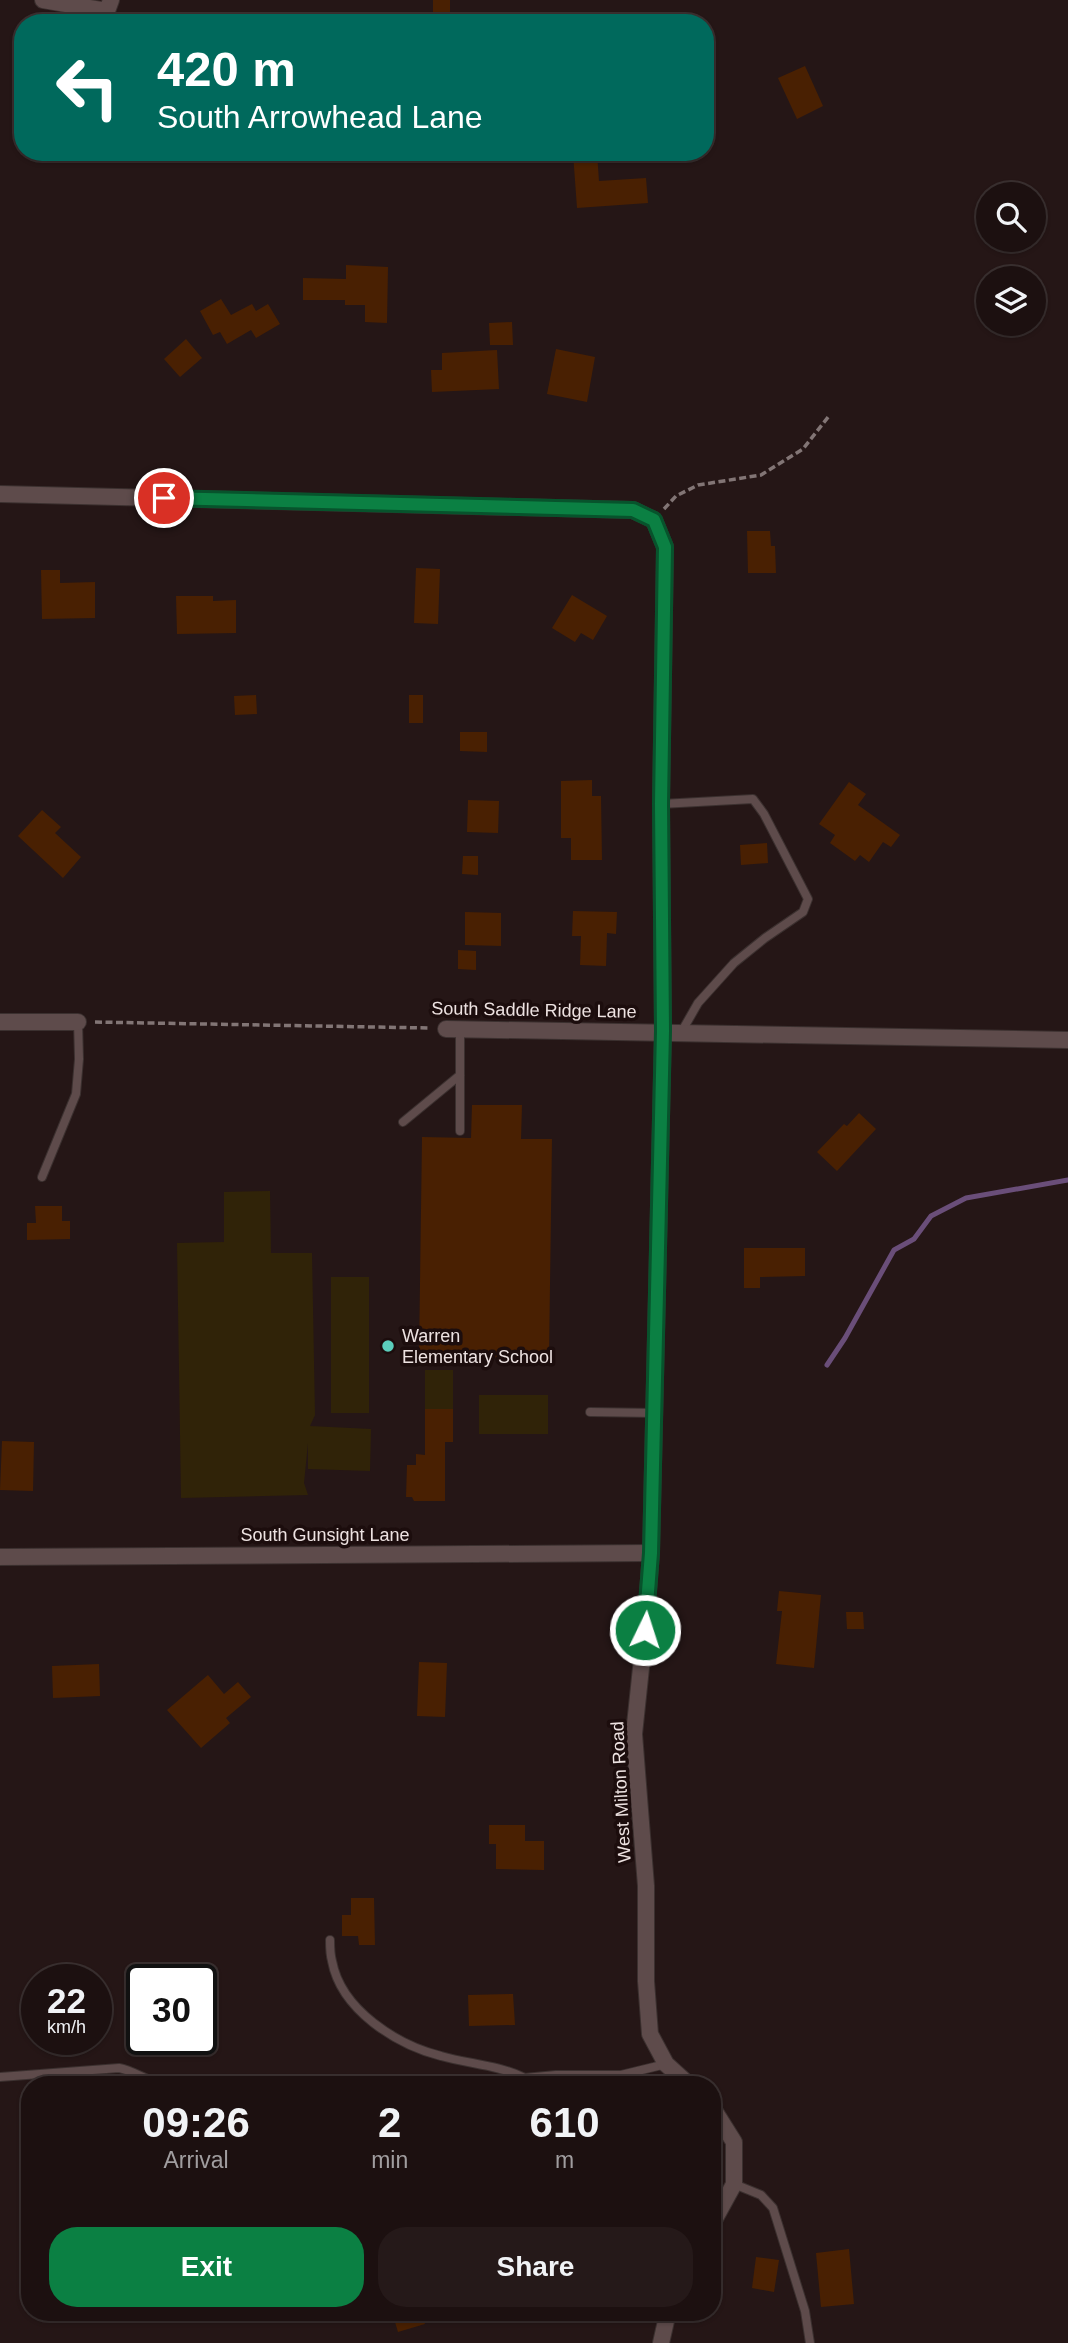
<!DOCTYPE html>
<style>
body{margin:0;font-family:Helvetica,sans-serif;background:#251919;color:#f1f3f6;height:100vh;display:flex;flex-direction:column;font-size:26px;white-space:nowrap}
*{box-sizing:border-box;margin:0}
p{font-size:23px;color:#a09d9f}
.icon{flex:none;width:38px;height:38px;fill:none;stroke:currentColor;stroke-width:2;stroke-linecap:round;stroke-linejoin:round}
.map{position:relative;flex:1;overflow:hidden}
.side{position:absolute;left:21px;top:2076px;width:700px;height:245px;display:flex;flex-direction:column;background:#1c1010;border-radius:28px;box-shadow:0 2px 5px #0004,0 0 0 2px #3a3030}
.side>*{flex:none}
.top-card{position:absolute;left:14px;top:14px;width:700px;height:147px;border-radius:28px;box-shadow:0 2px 5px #0004,0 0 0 2px #3a3030;background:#00695c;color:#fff;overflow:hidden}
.buttons{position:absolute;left:976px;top:182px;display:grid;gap:14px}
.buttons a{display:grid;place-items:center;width:70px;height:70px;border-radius:50%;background:#1c1010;box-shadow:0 2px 5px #0004,0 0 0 2px #3a3030;font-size:35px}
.speed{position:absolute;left:21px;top:1964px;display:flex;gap:14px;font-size:35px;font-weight:700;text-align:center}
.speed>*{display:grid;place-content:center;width:91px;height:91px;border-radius:50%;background:#1c1010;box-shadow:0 2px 5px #0004,0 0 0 2px #3a3030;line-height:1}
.speed small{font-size:18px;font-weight:400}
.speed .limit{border:4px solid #111;border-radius:10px;background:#fff;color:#111}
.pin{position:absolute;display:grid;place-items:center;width:60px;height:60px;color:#fff;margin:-30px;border:4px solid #fff;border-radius:50%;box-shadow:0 2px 7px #0007}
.me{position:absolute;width:77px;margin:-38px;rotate:4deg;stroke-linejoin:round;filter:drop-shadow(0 0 5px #0008)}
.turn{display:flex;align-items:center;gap:24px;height:147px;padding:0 28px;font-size:32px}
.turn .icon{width:91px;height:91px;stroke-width:2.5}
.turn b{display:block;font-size:49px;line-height:60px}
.eta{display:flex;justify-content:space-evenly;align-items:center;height:119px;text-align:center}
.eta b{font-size:42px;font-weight:700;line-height:49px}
.button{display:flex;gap:14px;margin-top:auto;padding:14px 28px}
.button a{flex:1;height:80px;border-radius:28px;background:#0b8043;color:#fff;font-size:28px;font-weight:700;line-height:80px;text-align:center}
.button a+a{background:#251919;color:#f1f3f6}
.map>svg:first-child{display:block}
.green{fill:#302308}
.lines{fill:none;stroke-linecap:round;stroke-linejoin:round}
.stream{stroke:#6a4e79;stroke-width:5}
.building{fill:#492002}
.service-casing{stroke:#3b302f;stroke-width:10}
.minor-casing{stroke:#3b302f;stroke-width:18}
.path{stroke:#827575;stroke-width:3.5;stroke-dasharray:7 3.5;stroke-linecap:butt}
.service{stroke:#5e4b4b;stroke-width:8}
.minor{stroke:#5e4b4b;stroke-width:16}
.route-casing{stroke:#07532c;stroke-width:18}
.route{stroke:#0b8043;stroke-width:12}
.poi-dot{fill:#5bcebc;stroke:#1c0d0d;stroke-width:2.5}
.labels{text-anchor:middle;stroke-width:7;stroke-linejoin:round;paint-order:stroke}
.street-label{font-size:18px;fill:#ede2e1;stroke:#1c0d0d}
.poi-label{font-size:18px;fill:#ede2e1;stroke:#1c0d0d;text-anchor:start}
</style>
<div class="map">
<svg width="1068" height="2343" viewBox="0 0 1068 2343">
<rect width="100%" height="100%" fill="#251616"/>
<g class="green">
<path d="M270 1191 271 1253H312L315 1415 310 1426 371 1429 370 1471 308 1469V1443L304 1483 308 1495 181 1498 177 1243 224 1242V1192Z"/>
<rect x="331" y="1277" width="38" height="136"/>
<rect x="425" y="1370" width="28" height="39"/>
<rect x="479" y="1395" width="69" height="39"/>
</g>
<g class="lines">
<path class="stream" d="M827 1365 845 1338 894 1250 914 1239 931 1216 966 1198 1068 1180"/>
</g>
<g class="building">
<rect x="433" y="0" width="17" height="23"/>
<path d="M805 66 823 106 797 119 778 78Z"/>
<path d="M597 152 599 181 646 178 648 203 577 208 573 153Z"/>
<path d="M346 265 388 267 387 323 365 322V305H345V300H303V278L346 279Z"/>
<path d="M221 299 231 315 252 304 256 311 268 304 280 324 256 338 251 330 227 344 220 332 213 335 200 311Z"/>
<path d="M512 322 513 345H490L489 323Z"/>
<path d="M186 339 202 358 180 377 164 359Z"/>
<path d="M556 349 595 357 587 402 547 394Z"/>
<path d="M497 350 499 389 432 392 431 370H442V353Z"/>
<path d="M747 531H770L771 546H775L776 573H748Z"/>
<path d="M416 568 440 569 438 624 414 623Z"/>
<path d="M41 570H60V583L95 582V618L42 619Z"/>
<path d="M572 595 607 616 593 640 581 633 575 642 552 628Z"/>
<path d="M176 596H213V601L236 600V633L177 634Z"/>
<path d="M256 695 257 714 235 715 234 696Z"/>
<rect x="409" y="695" width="14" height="28"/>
<path d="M460 732H487V752L460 751Z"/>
<path d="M592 780V796H601L602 860H571V838H561V781Z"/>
<path d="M849 782 866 794 858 805 900 835 891 847 883 842 869 862 860 855 855 861 830 843 835 835 819 824Z"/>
<path d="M468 800 499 801 498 833 467 832Z"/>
<path d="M42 810 61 827 55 833 81 857 63 878 18 836Z"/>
<path d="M767 843 768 863 741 865 740 845Z"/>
<path d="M463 856H478V875L462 874Z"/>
<path d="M573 911 617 912 616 934 607 933 606 966 580 965 581 936H572Z"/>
<path d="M465 912 501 913V946L465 945Z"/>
<path d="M458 950 476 951V970L458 969Z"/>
<path d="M472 1105H522L521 1139H552L549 1358 419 1356 422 1137 471 1138Z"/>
<path d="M859 1113 876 1129 837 1171 817 1152 844 1124 847 1126Z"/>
<path d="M35 1206H62V1221H70V1239L27 1240V1223H36Z"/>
<path d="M744 1248H805V1276L760 1277V1288H744Z"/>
<path d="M425 1409H453V1442H445V1501H414L412 1497H406L407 1465H416V1454L425 1455Z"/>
<path d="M2 1441 34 1442 33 1491 0 1490Z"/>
<path d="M779 1591 821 1595 814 1668 776 1664 782 1611H777Z"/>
<path d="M846 1612H863L864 1629H847Z"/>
<path d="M419 1662 447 1663 445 1717 417 1716Z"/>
<path d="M99 1664 100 1696 53 1698 52 1666Z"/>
<path d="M208 1675 224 1694 238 1682 251 1697 226 1718 230 1723 201 1748 167 1710Z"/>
<path d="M489 1825H525V1841H544V1870L496 1869V1844H489Z"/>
<path d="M351 1898H374L375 1945H359L358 1936H342V1915H351Z"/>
<path d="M513 1994 515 2025 469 2026 468 1995Z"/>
<path d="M849 2249 854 2304 821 2307 816 2253Z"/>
<path d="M756 2257 779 2260 774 2292 752 2288Z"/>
<path d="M392 2312H421L425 2324 398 2332Z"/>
</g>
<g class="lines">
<g class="service-casing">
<g id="service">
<path d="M661 804 753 799 764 814 808 899 803 912 765 938 734 963 698 1003 682 1031"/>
<path d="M403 1122 460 1075"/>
<path d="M460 1131V1029"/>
<path d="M42 1177 76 1094 79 1059 78 1022"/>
<path d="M590 1412 655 1413"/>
<path d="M330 1940C330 1947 330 1954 332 1961 341 2010 397 2045 441 2056 469 2064 498 2065 525 2078"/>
<path d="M0 2077 119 2068C135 2071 148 2082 164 2084"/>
<path d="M181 2084 306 2080 342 2084"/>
<path d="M426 2084H459L556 2075H621L666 2064"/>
<path d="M734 2184 761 2195 773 2208 805 2311 810 2343"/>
</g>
</g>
<g class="minor-casing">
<g id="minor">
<path d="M43 0 107 11 111 0"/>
<path d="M0 494 633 510 654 520 665 547 661 804 663 1031 651 1553 645 1630 634 1734 646 1886V1981L650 2034 666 2064 688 2084"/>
<path d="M0 1022H78"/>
<path d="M446 1029 1068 1040"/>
<path d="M0 1557 651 1553"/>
<path d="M712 2107 734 2142V2184L712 2224"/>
<path d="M661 2343 668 2312"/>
</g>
</g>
<g class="path">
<path d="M664 509 676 496 698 485 761 475 803 449 829 416"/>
<path d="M95 1022 430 1028"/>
</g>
<use href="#service" class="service"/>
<use href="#minor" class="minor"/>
</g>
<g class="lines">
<g class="route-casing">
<path id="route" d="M164 498 633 510 654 520 665 547 661 804 663 1031 651 1553 645 1630"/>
</g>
<use href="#route" class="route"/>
</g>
<circle class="poi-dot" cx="388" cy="1346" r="7"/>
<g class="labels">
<g class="street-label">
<text transform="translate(534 1010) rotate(1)" y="6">South Saddle Ridge Lane</text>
<text x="325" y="1541">South Gunsight Lane</text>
<text transform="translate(621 1792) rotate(-93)" y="6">West Milton Road</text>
</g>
<g class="poi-label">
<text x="402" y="1342">Warren<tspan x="402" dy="21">Elementary School</tspan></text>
</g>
</g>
</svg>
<div class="buttons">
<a><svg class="icon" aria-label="search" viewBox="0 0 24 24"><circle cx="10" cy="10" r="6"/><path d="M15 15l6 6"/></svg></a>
<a><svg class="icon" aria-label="layers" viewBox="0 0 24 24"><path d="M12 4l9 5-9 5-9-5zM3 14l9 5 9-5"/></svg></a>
</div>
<div class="speed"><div>22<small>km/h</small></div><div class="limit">30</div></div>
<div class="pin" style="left:164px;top:498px;background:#d93025"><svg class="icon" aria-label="arrive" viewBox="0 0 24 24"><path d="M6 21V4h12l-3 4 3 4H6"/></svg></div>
<svg class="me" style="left:645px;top:1630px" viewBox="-20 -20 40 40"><circle r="17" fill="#0b8043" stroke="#fff" stroke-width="3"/><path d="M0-11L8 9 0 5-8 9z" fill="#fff"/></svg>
<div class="top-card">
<div class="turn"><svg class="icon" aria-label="left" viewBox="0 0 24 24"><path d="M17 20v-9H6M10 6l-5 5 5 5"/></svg><div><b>420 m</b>South Arrowhead Lane</div></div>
</div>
<section class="side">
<div class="eta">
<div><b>09:26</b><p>Arrival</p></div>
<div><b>2</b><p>min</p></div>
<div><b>610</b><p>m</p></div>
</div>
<div class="button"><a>Exit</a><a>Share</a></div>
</section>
</div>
